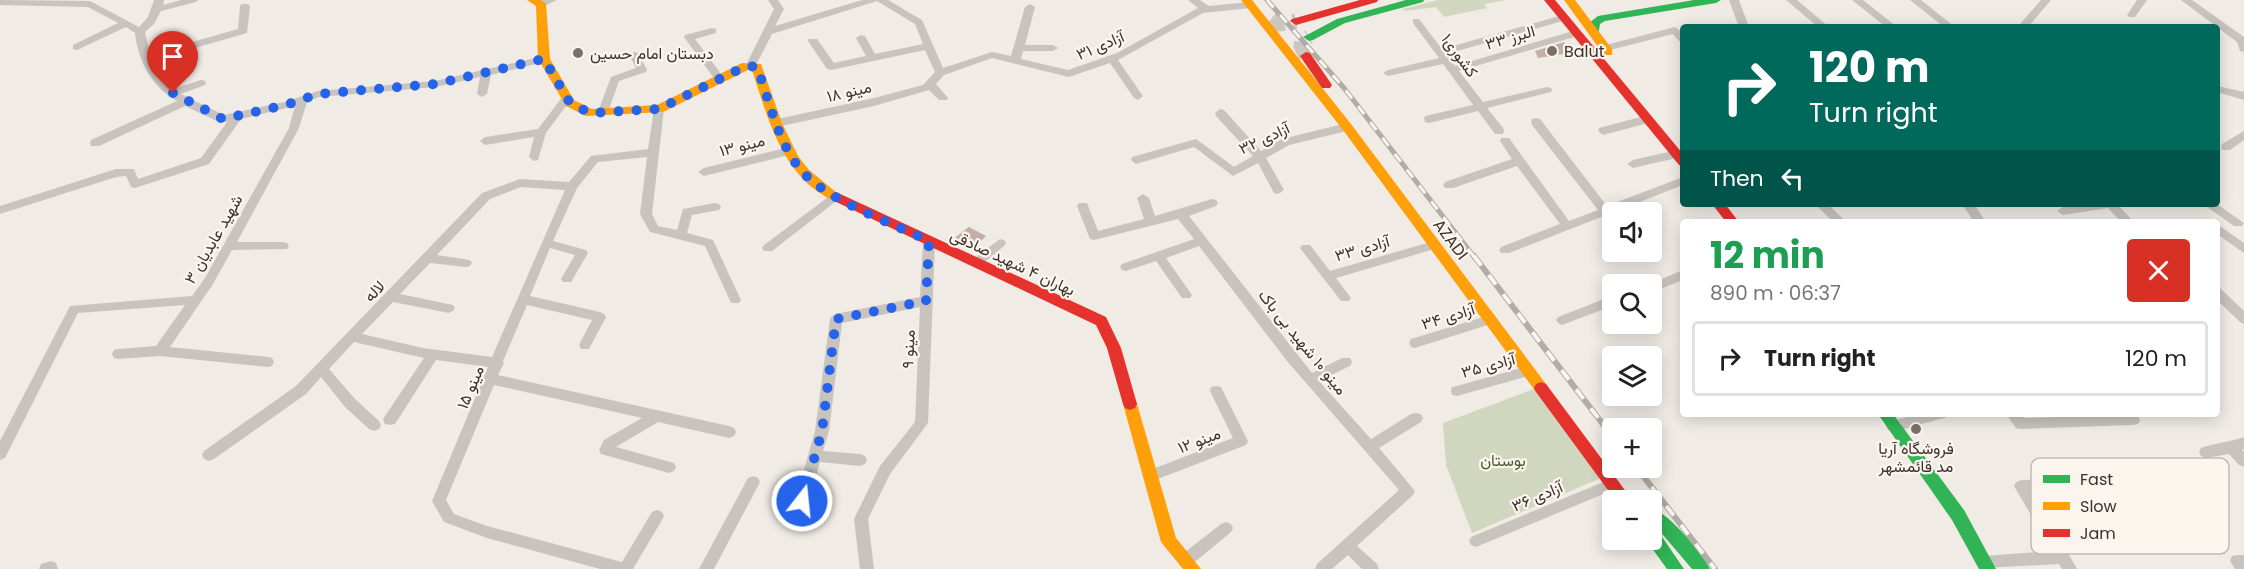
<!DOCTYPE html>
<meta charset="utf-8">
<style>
body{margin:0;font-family:Poppins,Vazirmatn,sans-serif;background:#f6f6f6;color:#222;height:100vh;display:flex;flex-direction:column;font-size:22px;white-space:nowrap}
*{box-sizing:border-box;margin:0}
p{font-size:20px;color:#767676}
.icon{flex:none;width:33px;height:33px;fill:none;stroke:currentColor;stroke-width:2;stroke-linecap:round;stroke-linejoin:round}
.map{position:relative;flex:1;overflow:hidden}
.drawer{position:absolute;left:1680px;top:219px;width:540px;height:198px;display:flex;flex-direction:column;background:#fff;border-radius:6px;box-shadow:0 3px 15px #0003}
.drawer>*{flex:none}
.top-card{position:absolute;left:1680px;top:24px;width:540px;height:183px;border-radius:6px;box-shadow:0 3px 15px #0003;background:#00695c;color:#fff;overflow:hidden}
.tools{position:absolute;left:1602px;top:202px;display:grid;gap:12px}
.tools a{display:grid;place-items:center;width:60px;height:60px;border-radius:6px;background:#fff;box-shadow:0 3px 15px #0003;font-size:30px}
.pin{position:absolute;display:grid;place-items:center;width:51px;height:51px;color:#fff;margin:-62px -26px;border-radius:50% 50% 50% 0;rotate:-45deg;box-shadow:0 0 6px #0007}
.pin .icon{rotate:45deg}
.me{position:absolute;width:66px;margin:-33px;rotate:16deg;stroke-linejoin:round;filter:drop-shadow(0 0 4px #0008)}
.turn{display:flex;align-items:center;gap:21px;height:126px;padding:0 30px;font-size:27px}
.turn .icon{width:78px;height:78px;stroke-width:2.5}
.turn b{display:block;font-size:42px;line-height:51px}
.then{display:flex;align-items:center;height:57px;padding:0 30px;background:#0003;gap:12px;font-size:22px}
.round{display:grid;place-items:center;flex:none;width:63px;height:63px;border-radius:6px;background:#f6f6f6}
.overview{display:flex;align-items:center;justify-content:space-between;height:102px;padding:0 30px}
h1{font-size:36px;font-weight:700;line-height:45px;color:#1e9e55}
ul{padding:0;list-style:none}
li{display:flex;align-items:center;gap:18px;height:75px;margin:0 12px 9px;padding:0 18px;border:3px solid #e0e0e0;border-radius:6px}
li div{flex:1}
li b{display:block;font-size:22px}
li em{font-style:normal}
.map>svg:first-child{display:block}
.green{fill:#d1d6bf}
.building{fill:#c3afa7}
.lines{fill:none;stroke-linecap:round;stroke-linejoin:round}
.secondary-tunnel{stroke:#ccc6c0;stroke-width:15;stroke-dasharray:15 8;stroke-linecap:butt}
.street{fill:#c9c3be;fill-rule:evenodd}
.fast{fill:#30b455;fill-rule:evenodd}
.slow{fill:#ff9f0a;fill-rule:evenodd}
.jam{fill:#e5322d;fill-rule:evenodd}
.rail-far1-casing{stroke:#b1aca8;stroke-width:5}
.rail-casing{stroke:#b1aca8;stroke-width:6}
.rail-far1{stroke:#fbf5ee;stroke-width:3;stroke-dasharray:10;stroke-linecap:butt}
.rail{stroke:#fbf5ee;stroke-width:4;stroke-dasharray:12;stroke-linecap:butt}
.route{stroke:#2563eb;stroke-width:10;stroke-dasharray:0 18}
.poi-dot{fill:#7a716c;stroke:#fbf5ee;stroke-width:2}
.labels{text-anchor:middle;stroke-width:4.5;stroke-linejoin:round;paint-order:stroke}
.street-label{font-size:16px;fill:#3b302b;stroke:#fbf5ee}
.poi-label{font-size:16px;fill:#3b302b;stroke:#fbf5ee;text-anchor:start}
.park-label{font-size:16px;fill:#4a5a2e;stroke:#fbf5ee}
.key{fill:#fbf5ee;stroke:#c1bab4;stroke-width:1.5}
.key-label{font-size:16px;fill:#3b302b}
</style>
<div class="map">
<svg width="2244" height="569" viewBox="0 0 2244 569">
<rect width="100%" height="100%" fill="#f0ebe5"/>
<g class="green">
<path d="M1438 0H1505L1484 4 1487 8 1444 17 1436 7 1404 11 1403 9Z"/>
<path d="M1534 389 1601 478 1472 533 1446 465 1443 423Z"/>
</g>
<g class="building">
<path d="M1564 42 1570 53 1538 58 1535 51Z"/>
<path d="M969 227 986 236 973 249 953 239Z"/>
</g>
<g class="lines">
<g class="secondary-tunnel">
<path d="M1272 18 1279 24 1296 21"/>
<path d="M1306 56 1301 46 1302 41 1309 37"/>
</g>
<g class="street">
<path d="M0 0 90 1 139 27 148 17 154 0H164L163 5 181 0H198L196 2 161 11 154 24 145 32 150 54 238 29 240 6 242 4H248L250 6 247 33 153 60 163 79 173 89 201 80 205 81 206 83 205 85 181 94 224 115 284 102 318 91 435 81 544 56 549 59 544 62 491 75 487 94 482 97 477 94 480 77 435 87 319 97 307 102 299 128 237 242H283L287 243 289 246 287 249 232 250 213 284 170 347 268 357 272 358 274 362 272 366 268 367 160 356 118 359 114 358 112 354 114 350 118 349 156 346 185 305 78 313 5 458 0 460V441L70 306 192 296 205 278 289 128 295 106 241 119 209 164 135 188 131 187 126 176 116 177 0 214V206L116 169H134L138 179 201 158 227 122H219L185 106 99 146H91L90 143 91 140 177 101C152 87 138 61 135 33L126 27 77 50 73 49V45L118 23 88 7 0 5Z"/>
<path d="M543 0H557L544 6H538V2Z"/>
<path d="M768 0H778L784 9 775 26 862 0H888L922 20 943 68 992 52 1011 56 1025 7 1030 4 1035 7 1025 45H1053L1058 48 1053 51H1023L1021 59 1068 70 1117 53 1198 8 1188 0H1200L1209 6 1250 2 1255 5 1250 8 1203 13 1118 60 1143 96 1138 100 1134 98 1110 63 1069 77 992 58 944 75 936 84 948 98 947 100H939L929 90 874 106 777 127 773 126 772 123 773 120 874 98 923 85 935 72 925 50 831 70 827 69 808 41 809 39H817L834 63 866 56 856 38 861 35 865 36 875 54 923 44 915 24 877 1 772 34 754 69H746L745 67 774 9Z"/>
<path d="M1729 0H1739L1749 27H1739Z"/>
<path d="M1786 0H1797L1829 27H1818Z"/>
<path d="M1852 0H1863L1897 27H1886Z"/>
<path d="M1910 0H1921L1955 27H1944Z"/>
<path d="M2041 0H2051L2028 27H2013L2020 24Z"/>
<path d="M2137 0H2147L2135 17H2129L2127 15Z"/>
<path d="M2181 0H2192L2244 37V52L2240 51 2237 42Z"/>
<path d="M1563 15 1568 18 1566 20 1447 54 1455 66 1573 31H1581V35L1459 71 1483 102 1547 87 1551 88 1552 90 1551 92 1487 108 1503 128 1504 131 1503 134H1495L1478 111 1429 123 1425 122 1424 119 1425 116 1473 105 1443 64 1388 76 1383 73 1388 70 1439 58 1413 23V19H1419L1442 49Z"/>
<path d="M1675 27 1683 33V42L1679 41 1673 34 1606 51 1601 48 1602 46Z"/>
<path d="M712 28 716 29V33L695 39 725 79 720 82 716 81 684 37 685 35Z"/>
<path d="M634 52 638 53 647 70 646 72 619 81 608 112 603 116 599 115 598 112 611 77 636 68 629 55Z"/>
<path d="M2217 86 2244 92V100L2217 92Z"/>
<path d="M567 94 572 98 546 133 538 160 534 161 529 157 534 137 485 145 480 141 485 137 538 129 563 96Z"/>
<path d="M659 105 664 109 652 214 658 226 677 230 683 209 715 203 719 204 721 207 719 210 692 215 687 233 713 240 741 300 739 303H731L705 246 650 232 640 214 647 157 598 162 577 188 553 241 586 250 588 253 571 282H563L561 279 575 255 550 248 530 296 600 312 604 314 606 317 589 349H581L579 345 592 320 527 305 503 361 504 363 498 375 729 426 734 428 736 432 734 436 729 438 658 422 616 447 674 463 676 467 674 471 669 473 601 454 599 450 604 440 642 418 494 385 446 500 454 514 487 526 622 562 652 512 657 510 662 512 664 516 662 520 633 569H600L487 538 444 522 432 501 488 367 436 360 395 424 390 425 385 424 383 420 385 416 424 358 354 342 329 369 355 399 379 421 381 425 379 429 374 431 369 429 345 407 321 377 306 394 214 459 209 461 204 459 202 455 204 451 296 386 482 193 520 179 569 182 591 156 648 149 654 109ZM521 187 565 190 492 357 423 348 362 334 393 302 449 313 453 311 455 308 453 305 400 294 430 263 466 267 470 266 472 263 470 260 437 255 490 199Z"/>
<path d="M1220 109 1224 110 1261 151 1282 139 1347 123 1352 127 1351 130 1289 145 1266 158 1284 190 1278 194 1274 193 1258 163 1233 176 1194 147 1136 164 1131 160 1132 157 1196 139 1234 167 1253 156 1216 116 1215 113Z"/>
<path d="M1648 115 1653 119 1652 122 1603 135 1598 131 1599 128Z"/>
<path d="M1536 118 1540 119 1607 206 1683 177V185L1509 253H1501L1499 250 1501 247 1560 224 1517 166 1453 188H1445L1443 185 1445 182 1512 159 1500 141 1501 138H1509L1569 221 1598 210 1532 125 1531 122 1532 119Z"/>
<path d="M2244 131V140L2230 150H2222L2221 147 2222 144Z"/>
<path d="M789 147 794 151 793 154 704 176 698 172 704 168Z"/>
<path d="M1677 150 1682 154 1681 157 1633 168 1627 164 1633 160Z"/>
<path d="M835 192 839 193 841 196 839 199 772 251H764L762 248 764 245Z"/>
<path d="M1143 194 1149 198 1155 216 1212 199 1216 200 1218 203 1216 206 1189 216 1312 373 1342 358H1350L1352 362 1350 366 1319 381 1371 439 1411 414 1416 413 1421 414 1423 418 1421 422 1379 448 1415 491 1413 495 1357 546 1377 564 1379 569H1362L1348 555 1332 569H1315L1317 564 1399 490 1287 361 1199 246 1166 258 1192 295 1190 298H1182L1156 261 1126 271 1122 270 1120 267 1122 264 1194 239 1178 219 1094 240 1090 239 1077 206 1079 203H1087L1098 231 1144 219 1137 198Z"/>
<path d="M1815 204H1828L1846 222H1833Z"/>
<path d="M1962 204H1974L1986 222H1974Z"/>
<path d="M2082 204H2117L2134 222H2121L2108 208 2063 215 2057 211 2063 207Z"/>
<path d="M2203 204H2217L2244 223 2242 226H2234Z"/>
<path d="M2217 224 2244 243V253L2217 234Z"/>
<path d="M929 237 935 241 928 423 890 474 868 519 874 569H860L854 519 880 466 915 422 920 307 842 323 829 431 823 451 860 454 865 456 867 460 865 464 860 466 820 462 809 501 807 505 802 507 797 505 795 501 815 431 830 319 832 316 836 314 920 297 923 241Z"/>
<path d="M1000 239 1004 240 1006 243 1004 246 980 266H972L970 263 972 260Z"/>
<path d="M1434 241 1438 242 1440 245 1438 248 1336 278 1351 298 1349 301H1341L1300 248 1302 245H1310L1330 271Z"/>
<path d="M1683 270V280L1652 292V285H1647Z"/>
<path d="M2217 287 2221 289 2244 311V324L2240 322 2217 300Z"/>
<path d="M1612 296V306L1562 325 1558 323 1556 320 1558 317Z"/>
<path d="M1490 315 1494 317 1496 320 1494 323 1415 348 1411 347 1409 343 1411 339Z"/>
<path d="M1528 366 1532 367 1534 371 1532 375 1457 396 1452 395 1451 391 1452 387 1457 386Z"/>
<path d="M1216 386 1221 387 1248 441 1246 445 1150 482 1145 480 1143 476 1145 472 1233 438 1210 391 1211 387Z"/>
<path d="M1919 414H1947L1945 418 1940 419 1893 432 1888 430 1886 426 1888 422Z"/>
<path d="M2006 414H2021L2024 418 2133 415 2138 416 2140 420 2138 424 2133 425 2021 429 2016 428Z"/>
<path d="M2244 437V449L2242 450 2244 452V467L2239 465 2229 454 2206 458 2201 456 2199 452 2201 448C2215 443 2230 442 2244 437Z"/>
<path d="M753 476 758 478 760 482 714 569H699L748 478Z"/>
<path d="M1613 478 1618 480 1620 484 1618 488 1476 547 1471 545 1469 541 1471 537Z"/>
<path d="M2072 479 2077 481 2079 485 2077 489 2072 491 2032 492 2055 531 2104 528 2085 497 2087 493 2092 491 2196 486 2201 488 2203 492 2201 496 2196 498 2103 502 2122 534 2120 538 2115 540 2063 544 2077 569H2062L2059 564 1984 568 1979 567 1977 562 1979 557 1984 556 2052 551 2014 486 2016 482 2021 480Z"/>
<path d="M1226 522 1231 524 1233 528 1231 532 1190 566 1185 567 1180 566 1178 561 1180 556 1221 524Z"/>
<path d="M2237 555H2244V569H2235L2230 561 2232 556Z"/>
<path d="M51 561 56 563 58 569H39L41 564Z"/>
</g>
<g class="fast">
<path d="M1406 0H1424L1423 2 1345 23 1313 40 1309 41 1303 37 1337 19Z"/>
<path d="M1694 0H1721L1716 3 1605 21 1600 24 1598 36H1590L1589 23 1598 16Z"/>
<path d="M1878 414H1893L1964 510 1996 569H1979L1952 520Z"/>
<path d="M1652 508C1669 514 1703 553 1710 569H1692L1664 536 1652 524Z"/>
<path d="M1652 529 1658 531 1684 569H1667L1646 540H1652Z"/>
</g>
<g class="slow">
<path d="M527 0H541L546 4 550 59 574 100 592 109 657 105 742 63 761 64 782 123 798 156 809 170 842 197 840 200C833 202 829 199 823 195 780 169 767 115 752 70H748L663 112 586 116 566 106 538 59 536 6Z"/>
<path d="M1241 0H1252L1351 124 1546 384 1548 388 1546 392 1541 394 1536 392 1343 130Z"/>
<path d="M1564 0H1575L1612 49V55H1604Z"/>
<path d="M1130 398 1135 400 1137 404 1176 538 1201 569H1183L1161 542 1123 404 1125 400Z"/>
</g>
<g class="jam">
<path d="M1360 0H1378L1377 2 1296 25 1290 21 1292 19Z"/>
<path d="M1544 0H1555L1683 154V166L1679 165Z"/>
<path d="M1306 52 1310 53 1330 82 1332 85 1330 88H1322L1302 59 1300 56Z"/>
<path d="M836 192 1106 317 1121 348 1137 404 1135 408 1130 410 1125 408 1123 404 1107 348 1096 325 832 200 830 197 832 194Z"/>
<path d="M1712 204H1725L1739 222H1726Z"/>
<path d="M1541 382 1546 384 1633 501H1616L1536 392 1534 388 1536 384Z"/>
</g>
<g class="rail-far1-casing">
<path id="rail-far1" d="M1267 0 1344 88 1475 258"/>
</g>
<g class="rail-casing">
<g id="rail">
<path d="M1474 256 1612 436"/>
<path d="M1637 468 1715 569"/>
</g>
</g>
<use href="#rail-far1" class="rail-far1"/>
<use href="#rail" class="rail"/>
</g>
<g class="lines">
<path class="route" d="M173 93 223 119 286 105 318 94 435 84 544 59 570 103 590 113 659 109 746 66 757 67C769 100 778 142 800 169 825 200 892 223 929 241L926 301 836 319 822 431 802 501"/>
</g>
<g class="poi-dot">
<circle cx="1552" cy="51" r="6"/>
<circle cx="578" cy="53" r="6"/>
<circle cx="1916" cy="429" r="6"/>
</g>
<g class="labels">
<g class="street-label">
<text transform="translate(1510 37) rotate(-16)" y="6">البرز ۳۳</text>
<text transform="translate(1100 45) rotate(-23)" y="6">آزادی ۳۱</text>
<text transform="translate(1460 55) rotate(54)" y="6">کشوری۱</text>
<text transform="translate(849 91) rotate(-13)" y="6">مینو ۱۸</text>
<text transform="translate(1264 138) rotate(-25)" y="6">آزادی ۳۲</text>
<text transform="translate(742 145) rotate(-14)" y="6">مینو ۱۳</text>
<text transform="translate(213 239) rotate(-60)" y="6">شهید عابدیان ۳</text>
<text transform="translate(1451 239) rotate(53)" y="6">AZADI</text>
<text transform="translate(1362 248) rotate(-16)" y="6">آزادی ۳۳</text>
<text transform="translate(1013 262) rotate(25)" y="6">بهاران ۴ شهید صادقی</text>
<text transform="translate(374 291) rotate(-46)" y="6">لاله</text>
<text transform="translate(1448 316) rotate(-17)" y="6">آزادی ۳۴</text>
<text transform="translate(1303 342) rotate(51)" y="6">مینو ۱۰ شهید بی باک</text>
<text transform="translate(908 349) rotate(-87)" y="6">مینو ۹</text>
<text transform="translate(1488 365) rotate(-15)" y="6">آزادی ۳۵</text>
<text transform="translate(470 387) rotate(-67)" y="6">مینو ۱۵</text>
<text transform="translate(1199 440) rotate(-21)" y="6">مینو ۱۲</text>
<text transform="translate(1537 496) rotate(-23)" y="6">آزادی ۳۶</text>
</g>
<g class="poi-label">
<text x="1564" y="57">Balut</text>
<text x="590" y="59">دبستان امام حسین</text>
<text x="1916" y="454" text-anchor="middle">فروشگاه آریا<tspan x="1916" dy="18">مد قائمشهر</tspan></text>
</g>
<g class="park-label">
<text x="1503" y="466">بوستان</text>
</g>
</g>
<rect x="2031" y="458" width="198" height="96" rx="9" class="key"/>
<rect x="2043" y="475" width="27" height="8" fill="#30b455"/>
<rect x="2043" y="502" width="27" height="8" fill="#ff9f0a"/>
<rect x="2043" y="529" width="27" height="8" fill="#e5322d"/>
<g class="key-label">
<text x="2080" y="485">Fast</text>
<text x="2080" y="512">Slow</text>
<text x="2080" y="539">Jam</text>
</g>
</svg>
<div class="tools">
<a><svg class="icon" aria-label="sound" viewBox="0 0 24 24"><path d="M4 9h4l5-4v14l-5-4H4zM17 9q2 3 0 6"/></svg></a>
<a><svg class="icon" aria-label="search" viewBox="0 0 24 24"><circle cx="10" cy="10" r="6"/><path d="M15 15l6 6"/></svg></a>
<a><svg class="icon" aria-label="layers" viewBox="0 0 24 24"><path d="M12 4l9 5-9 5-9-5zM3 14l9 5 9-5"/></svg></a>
<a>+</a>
<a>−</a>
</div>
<div class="pin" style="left:173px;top:93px;background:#d93025"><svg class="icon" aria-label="arrive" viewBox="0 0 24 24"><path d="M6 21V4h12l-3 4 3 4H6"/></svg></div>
<svg class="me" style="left:802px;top:501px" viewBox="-20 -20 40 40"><circle r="17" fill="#2563eb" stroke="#fff" stroke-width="3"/><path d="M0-11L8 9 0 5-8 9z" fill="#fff"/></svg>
<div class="top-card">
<div class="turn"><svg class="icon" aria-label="right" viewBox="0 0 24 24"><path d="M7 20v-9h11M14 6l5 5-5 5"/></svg><div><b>120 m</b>Turn right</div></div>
<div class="then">Then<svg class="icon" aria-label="left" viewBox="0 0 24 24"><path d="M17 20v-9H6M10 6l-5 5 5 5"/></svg></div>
</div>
<section class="drawer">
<div class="overview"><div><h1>12 min</h1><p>890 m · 06:37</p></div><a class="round" style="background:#d93025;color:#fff"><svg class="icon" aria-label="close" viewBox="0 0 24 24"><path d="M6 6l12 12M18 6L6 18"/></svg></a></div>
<ul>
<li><svg class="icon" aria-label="right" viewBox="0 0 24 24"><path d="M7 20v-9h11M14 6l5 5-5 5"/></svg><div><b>Turn right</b></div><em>120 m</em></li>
</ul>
</section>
</div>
